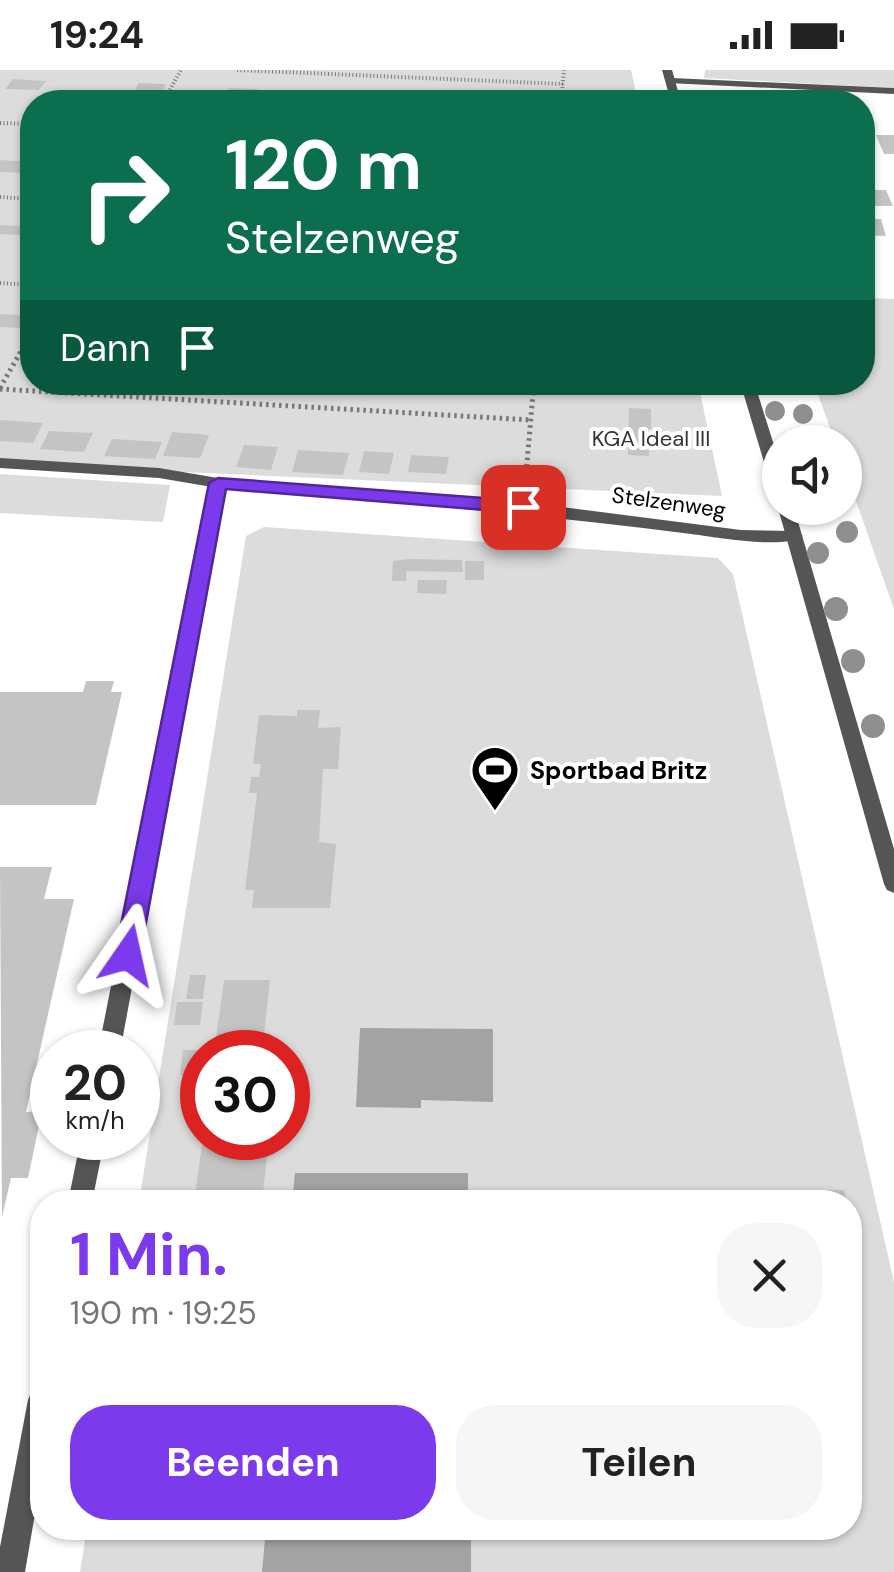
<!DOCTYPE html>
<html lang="de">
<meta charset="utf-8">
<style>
body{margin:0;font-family:"DM Sans",sans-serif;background:#f6f6f6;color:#222;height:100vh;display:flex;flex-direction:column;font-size:38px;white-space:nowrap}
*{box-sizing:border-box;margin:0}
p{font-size:32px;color:#767676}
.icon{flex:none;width:55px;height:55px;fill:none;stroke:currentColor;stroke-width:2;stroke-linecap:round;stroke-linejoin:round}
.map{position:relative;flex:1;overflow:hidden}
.side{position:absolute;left:30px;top:1120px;width:832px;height:350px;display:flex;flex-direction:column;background:#fff;border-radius:40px;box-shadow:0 2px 8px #0004}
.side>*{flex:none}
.guide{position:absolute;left:20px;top:20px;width:855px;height:305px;border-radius:40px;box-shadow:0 2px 8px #0004;background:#0b6e4f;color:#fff;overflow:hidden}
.fabs{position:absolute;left:762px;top:355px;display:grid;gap:20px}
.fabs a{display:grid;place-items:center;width:100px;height:100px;border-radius:50%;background:#fff;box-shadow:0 2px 8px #0004;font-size:50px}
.speed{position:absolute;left:30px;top:960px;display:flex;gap:20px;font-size:50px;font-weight:700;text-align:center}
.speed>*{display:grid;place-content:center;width:130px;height:130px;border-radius:50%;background:#fff;box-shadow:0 2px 8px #0004;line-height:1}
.speed small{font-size:25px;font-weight:400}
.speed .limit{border:15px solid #d22;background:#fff;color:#111}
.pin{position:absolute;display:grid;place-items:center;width:85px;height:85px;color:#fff;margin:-42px;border-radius:20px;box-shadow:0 5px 15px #0006}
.me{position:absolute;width:110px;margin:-55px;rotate:11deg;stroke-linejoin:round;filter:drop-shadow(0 0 8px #0008)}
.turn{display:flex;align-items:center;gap:35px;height:210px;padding:0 40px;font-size:45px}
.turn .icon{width:130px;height:130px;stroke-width:2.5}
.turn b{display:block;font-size:70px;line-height:85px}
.then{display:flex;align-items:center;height:95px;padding:0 40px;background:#0003;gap:20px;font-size:38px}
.round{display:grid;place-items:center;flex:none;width:105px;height:105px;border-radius:40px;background:#f6f6f6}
.summary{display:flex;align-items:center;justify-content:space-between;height:170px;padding:0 40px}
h1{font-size:60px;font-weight:700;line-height:75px;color:#7c3aed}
.cta{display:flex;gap:20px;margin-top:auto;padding:20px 40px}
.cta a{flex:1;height:115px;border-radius:40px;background:#7c3aed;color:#fff;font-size:40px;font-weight:700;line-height:115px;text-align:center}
.cta a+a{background:#f6f6f6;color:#222}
.status{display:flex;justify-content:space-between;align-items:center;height:70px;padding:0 50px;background:#fff;direction:ltr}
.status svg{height:28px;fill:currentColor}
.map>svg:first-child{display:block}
.green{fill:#dcdcdc;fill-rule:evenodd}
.water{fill:#a3a3a3}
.building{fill:#c4c4c4}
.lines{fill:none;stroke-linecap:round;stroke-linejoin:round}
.path-far1{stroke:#777;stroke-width:4;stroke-dasharray:1 2.5;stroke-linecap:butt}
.path{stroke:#777;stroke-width:5;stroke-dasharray:2.5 4;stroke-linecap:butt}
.service{fill:#555;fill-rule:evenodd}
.minor{fill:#555;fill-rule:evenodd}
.tertiary{fill:#555;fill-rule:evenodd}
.tree{fill:#8f8f8f}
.route{fill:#7c3aed;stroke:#51269a;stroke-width:2.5}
.labels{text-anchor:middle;stroke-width:8;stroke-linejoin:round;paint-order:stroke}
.far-park-label{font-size:22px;fill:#333;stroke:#fff}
.far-street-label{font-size:22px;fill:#000;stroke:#fff}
.poi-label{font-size:25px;font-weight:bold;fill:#000;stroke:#fff;text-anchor:start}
</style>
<div class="status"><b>19:24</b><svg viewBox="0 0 49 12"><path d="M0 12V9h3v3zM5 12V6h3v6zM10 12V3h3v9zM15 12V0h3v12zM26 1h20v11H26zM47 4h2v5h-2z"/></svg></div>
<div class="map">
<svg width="894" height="1502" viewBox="0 0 894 1502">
<rect width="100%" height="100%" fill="#fff"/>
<g class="green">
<path d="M0 0H631L638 32H32V312L698 313 722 426 0 394Z"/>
<path d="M705 0H894V18L704 8Z"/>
<path d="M863 228 894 229V539L845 400V372H835L814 313 862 312Z"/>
<path d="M0 404 170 415 163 452 0 443Z"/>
<path d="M264 457 718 488 733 504 894 1212V1502H80L87 1458H850V1132H139L246 466ZM202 982H288V1068H202Z"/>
</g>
<g class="water">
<path d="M360 958 493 959V1032L421 1030V1038L356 1037Z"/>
<path d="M295 1103H468V1132H292Z"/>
<path d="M266 1458H471V1502H262Z"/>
</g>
<g class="building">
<path d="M13 9 46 11 39 20 5 19Z"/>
<path d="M139 13 166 14 159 27 132 25Z"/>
<path d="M229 18 258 19 253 29 224 27Z"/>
<path d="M264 20 306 22 302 32 260 30Z"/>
<path d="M605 22 634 23V32H605Z"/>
<path d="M352 25 388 26 386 32H349Z"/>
<path d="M876 65H894V84H884Z"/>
<path d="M0 90 32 92 25 103 0 102Z"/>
<path d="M862 120H886L893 136H862Z"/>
<path d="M862 149H881L886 166 862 165Z"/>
<path d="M0 155 32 157V166L0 164Z"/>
<path d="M0 244 29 246 22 258 0 257Z"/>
<path d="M622 312H649L648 324 621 322Z"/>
<path d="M629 338 651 339V359H638L649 361V386L628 385Z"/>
<path d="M0 350 43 353 33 373 0 371Z"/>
<path d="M49 361 93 363 84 382 40 379Z"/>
<path d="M172 362 209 365 200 388 163 386Z"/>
<path d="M112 369 162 372 155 389 104 386Z"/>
<path d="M244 375 278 377 271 400 236 397Z"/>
<path d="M298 380 349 383 343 405 292 402Z"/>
<path d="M364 381 394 383 389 404 359 402Z"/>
<path d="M411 385 449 387 446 404 408 402Z"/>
<path d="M409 489 462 490 463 502 406 501V511H392L393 491Z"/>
<rect x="465" y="491" width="19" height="19"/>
<path d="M418 510H447L446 524 417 523Z"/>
<path d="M86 611H114L111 622H122L96 735H0V622H83Z"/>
<path d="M297 640H320L318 658 341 657 338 699H323L319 772 336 774 330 838H252L254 820H245L257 723H249L251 707H259L261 694H253L259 645 297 646Z"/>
<path d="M0 797H52L44 829H74L26 1042 42 1041 28 1108H11L2 1147Z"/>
<path d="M190 905H206L203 929H186Z"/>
<path d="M224 910H270L262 982H214Z"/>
<path d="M177 932H203L200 955H174Z"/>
<path d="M183 980H198L195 1005H180Z"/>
<path d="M203 1068H269L262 1132H194Z"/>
<path d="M824 1120H844L847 1132H826Z"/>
</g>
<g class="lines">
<g class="path-far1">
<path d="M237 0 563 14"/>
<path d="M163 32 181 0"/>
<path d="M561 32 564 0"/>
<path d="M0 53 32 54"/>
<path d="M0 127 32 129"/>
<path d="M0 213 32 215"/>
</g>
<g class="path">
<path d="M0 318 32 262"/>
<path d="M0 319 531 350"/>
<path d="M525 416 534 312"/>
</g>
<path class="service" d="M0 388 159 398 218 408 226 413 218 418 159 408 0 398Z"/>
<g class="minor">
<path d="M672 8 894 18V24L668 13V9Z"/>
<path d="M218 408 523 432 741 460 795 461 803 466C786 480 715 467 691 464 536 444 381 431 225 418L120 982H98L210 413Z"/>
<path d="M81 1068H105L92 1132H68Z"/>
<path d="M42 1316V1403L25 1502H0V1477L28 1330 32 1320Z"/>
</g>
<g class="tertiary">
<path d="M662 0H672L681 32H671Z"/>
<path d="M740 312H754L780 394V424L772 419Z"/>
<path d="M780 435V438H794L894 779V823L887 820 884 814 778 438Z"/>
</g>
</g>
<g class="tree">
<circle cx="775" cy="341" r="10"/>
<circle cx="803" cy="344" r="10"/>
<circle cx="847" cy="462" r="11"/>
<circle cx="818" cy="483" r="11"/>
<circle cx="836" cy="539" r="12"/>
<circle cx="853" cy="591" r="12"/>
<circle cx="873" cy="656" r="12"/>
</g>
<path class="route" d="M218 408 523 431 532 437 523 443 226 419 140 885 128 896 115 885 209 413Z"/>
<defs>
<g id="stadium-pin" transform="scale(2.5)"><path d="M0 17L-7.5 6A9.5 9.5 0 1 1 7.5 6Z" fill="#000" stroke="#fff"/><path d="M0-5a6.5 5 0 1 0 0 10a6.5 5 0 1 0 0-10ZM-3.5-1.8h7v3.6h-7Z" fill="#fff"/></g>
</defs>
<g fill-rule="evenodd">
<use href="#stadium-pin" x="495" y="700"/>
</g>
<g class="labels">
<g class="far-park-label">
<text x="651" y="376">KGA Ideal III</text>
</g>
<g class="far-street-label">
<text transform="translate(669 432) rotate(8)" y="8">Stelzenweg</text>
</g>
<g class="poi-label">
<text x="530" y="709">Sportbad Britz</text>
</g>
</g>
</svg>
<div class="fabs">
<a><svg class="icon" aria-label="sound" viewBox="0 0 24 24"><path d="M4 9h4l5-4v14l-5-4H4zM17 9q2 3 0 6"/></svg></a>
</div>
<div class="speed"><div>20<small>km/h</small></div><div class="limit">30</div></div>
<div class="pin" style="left:523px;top:437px;background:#d93025"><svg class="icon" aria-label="arrive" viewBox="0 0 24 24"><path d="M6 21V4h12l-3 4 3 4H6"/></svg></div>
<svg class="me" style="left:128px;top:885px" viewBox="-20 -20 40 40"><path d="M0-17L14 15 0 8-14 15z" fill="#7c3aed" stroke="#fff" stroke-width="4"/></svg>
<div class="guide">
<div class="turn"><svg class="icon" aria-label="right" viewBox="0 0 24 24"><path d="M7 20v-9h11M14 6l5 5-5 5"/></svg><div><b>120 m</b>Stelzenweg</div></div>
<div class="then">Dann<svg class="icon" aria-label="arrive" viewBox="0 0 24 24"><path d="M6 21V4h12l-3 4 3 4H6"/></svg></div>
</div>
<section class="side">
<div class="summary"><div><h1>1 Min.</h1><p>190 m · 19:25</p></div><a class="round"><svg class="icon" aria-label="close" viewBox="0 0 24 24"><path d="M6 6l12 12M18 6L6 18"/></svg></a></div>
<div class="cta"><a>Beenden</a><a>Teilen</a></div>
</section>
</div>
